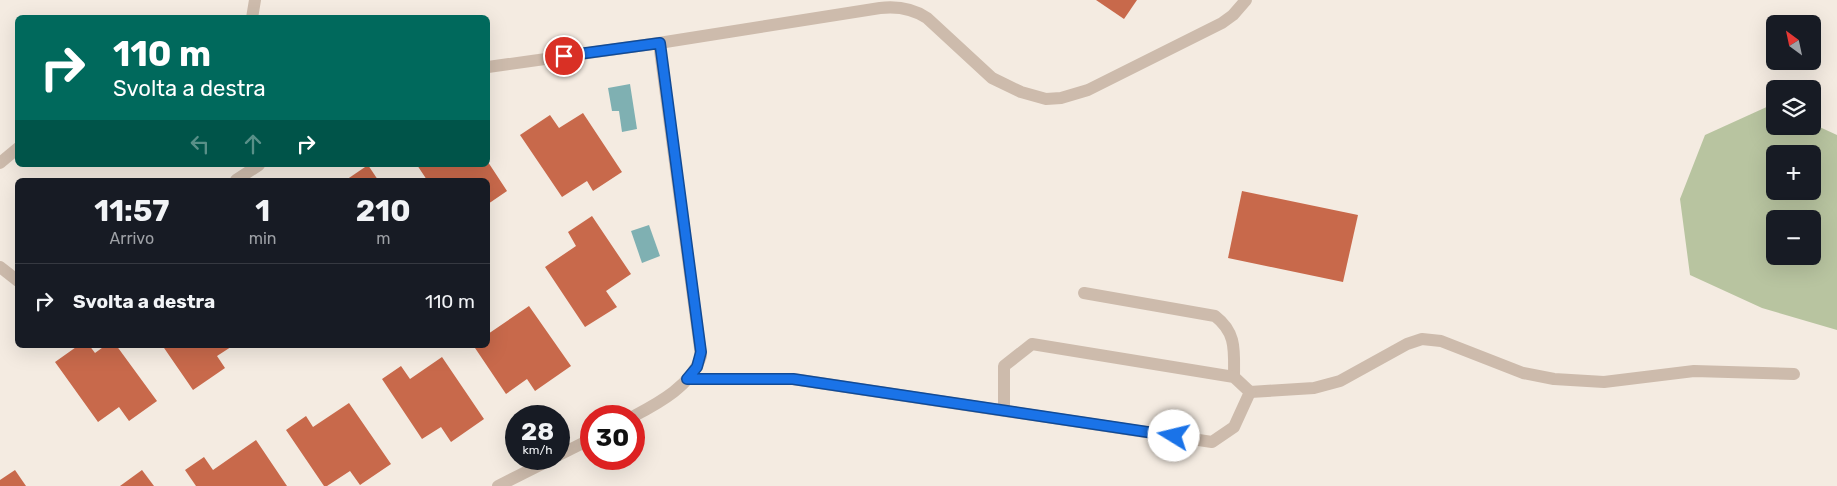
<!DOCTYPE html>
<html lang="it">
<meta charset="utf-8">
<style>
body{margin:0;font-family:Rubik,sans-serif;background:#20242c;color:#f1f3f6;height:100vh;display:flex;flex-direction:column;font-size:19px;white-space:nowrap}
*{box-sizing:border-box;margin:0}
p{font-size:16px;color:#9ea1a6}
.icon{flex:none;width:28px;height:28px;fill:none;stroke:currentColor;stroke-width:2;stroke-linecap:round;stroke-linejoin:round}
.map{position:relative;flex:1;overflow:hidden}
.drawer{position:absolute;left:15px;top:178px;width:475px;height:170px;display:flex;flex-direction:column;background:#171b24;border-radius:8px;box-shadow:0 5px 20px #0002}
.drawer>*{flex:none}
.hud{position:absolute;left:15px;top:15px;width:475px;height:152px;border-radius:8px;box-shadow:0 5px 20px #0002;background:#00695c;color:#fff;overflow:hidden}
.needle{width:32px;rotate:327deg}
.fabs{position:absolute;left:1766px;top:15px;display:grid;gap:10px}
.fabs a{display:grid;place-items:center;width:55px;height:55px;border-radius:8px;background:#171b24;box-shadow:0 5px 20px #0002;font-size:25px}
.speed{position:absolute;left:505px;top:405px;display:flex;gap:10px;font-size:25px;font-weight:700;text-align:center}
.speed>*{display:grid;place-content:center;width:65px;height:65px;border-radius:50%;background:#171b24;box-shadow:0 5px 20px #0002;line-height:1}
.speed small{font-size:12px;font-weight:400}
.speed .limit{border:8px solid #d22;background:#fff;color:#111}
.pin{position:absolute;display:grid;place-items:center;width:42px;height:42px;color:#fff;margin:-21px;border:2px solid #fff;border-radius:50%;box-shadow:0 1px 5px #0007}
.me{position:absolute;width:55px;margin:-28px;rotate:279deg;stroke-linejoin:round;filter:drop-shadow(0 0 4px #0008)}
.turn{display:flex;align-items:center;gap:18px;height:105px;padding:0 15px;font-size:22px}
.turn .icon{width:65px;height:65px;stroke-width:2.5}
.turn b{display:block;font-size:35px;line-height:42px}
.lanes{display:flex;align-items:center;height:48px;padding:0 15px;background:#0003;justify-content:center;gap:25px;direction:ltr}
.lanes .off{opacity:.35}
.eta{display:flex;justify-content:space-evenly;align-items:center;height:85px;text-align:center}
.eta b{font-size:30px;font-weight:700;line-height:35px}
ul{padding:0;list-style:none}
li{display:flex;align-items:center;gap:15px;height:75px;padding:0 15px;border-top:1px solid #363941}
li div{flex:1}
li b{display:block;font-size:19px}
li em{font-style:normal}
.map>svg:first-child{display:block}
.green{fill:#b8c4a0;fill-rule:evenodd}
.water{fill:#7fb0b2}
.building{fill:#c8694b}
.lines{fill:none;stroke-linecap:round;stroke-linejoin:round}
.lane{stroke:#cdbbac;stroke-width:12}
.street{stroke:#cdbbac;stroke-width:12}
.route-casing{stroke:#114b97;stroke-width:12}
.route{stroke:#1a73e8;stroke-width:9}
</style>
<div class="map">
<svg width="1837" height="486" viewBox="0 0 1837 486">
<rect width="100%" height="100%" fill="#f4ebe1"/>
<path class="green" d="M1771 105 1775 107V126H1812L1813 124 1837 135V330L1762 308 1690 275 1680 199 1705 135ZM1775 154H1812V191H1775ZM1775 219H1812V256H1775Z"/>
<g class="water">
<path d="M630 84 637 129 622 132 619 111H612L608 88Z"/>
<path d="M649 225 660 256 642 263 631 231Z"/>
</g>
<g class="building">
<path d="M1096 0H1137L1124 19Z"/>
<path d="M583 113 622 172 593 191 587 181 562 197 520 135 550 115 559 128Z"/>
<path d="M488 162 507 191 488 204V180H427L417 165H488Z"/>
<path d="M368 165 378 180H346Z"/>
<path d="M1242 191 1358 215 1343 282 1228 258Z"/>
<path d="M592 216 631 274 606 291 617 307 585 327 545 267 576 246 568 232Z"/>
<path d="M529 306 571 366 535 391 527 379 506 394 473 345H488V334Z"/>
<path d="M79 345H89L95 353 106 345H116L157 401 129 421 119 407 98 422 55 362Z"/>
<path d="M162 345H234L217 356 225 368 193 390Z"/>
<path d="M442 357 484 419 451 442 441 427 422 439 382 379 401 366 410 379Z"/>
<path d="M349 403 391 464 360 485 350 471 327 486H324L286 430 306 416 313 427Z"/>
<path d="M256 440 287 486H196L185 470 204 457 213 470Z"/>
<path d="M15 470 26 486H0V480Z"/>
<path d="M142 470 154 486H120Z"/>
</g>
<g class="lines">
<g class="lane">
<path d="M1084 293 1215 316C1237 333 1234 351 1234 377"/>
<path d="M1250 392 1314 388 1340 381 1407 344 1422 339 1441 341 1523 373 1554 379 1604 382 1694 371 1794 374"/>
</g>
<g class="street">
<path d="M252 18 255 0"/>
<path d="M659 43 880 8C897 6 912 8 927 18L992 78 1021 92 1046 99 1061 98 1088 90 1222 23 1233 15 1246 0"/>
<path d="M488 67 659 43 701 356C692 385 659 403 634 416"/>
<path d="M0 163 18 148"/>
<path d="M236 180 259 165"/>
<path d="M0 267 18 281"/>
<path d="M687 379H793L1212 442 1234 427 1250 392 1234 377 1032 344 1004 366V411"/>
<path d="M559 455 591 439"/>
<path d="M498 486 552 459"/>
</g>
</g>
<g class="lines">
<g class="route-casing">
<path id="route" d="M564 56 660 43 701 352 697 367 687 379H793L1174 436"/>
</g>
<use href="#route" class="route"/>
</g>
</svg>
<div class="fabs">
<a><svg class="needle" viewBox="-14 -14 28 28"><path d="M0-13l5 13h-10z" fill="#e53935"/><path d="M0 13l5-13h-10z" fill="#9ea1a6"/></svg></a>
<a><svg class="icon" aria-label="layers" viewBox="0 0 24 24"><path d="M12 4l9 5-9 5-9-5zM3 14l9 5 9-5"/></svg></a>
<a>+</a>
<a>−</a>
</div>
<div class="speed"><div>28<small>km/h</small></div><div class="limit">30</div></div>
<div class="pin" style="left:564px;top:56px;background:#d93025"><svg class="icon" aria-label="arrive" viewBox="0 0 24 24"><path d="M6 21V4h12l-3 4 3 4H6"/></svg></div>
<svg class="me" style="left:1174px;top:436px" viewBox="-20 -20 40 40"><circle r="19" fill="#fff"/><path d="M0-13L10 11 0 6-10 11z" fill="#1a73e8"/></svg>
<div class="hud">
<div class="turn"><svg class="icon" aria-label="right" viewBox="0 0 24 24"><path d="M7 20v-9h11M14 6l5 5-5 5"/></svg><div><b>110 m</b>Svolta a destra</div></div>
<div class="lanes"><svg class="icon off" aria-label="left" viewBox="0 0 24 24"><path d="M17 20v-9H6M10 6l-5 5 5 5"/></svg><svg class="icon off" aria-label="ahead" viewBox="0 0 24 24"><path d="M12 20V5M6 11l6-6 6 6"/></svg><svg class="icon" aria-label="right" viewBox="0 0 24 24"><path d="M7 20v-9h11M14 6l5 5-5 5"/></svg></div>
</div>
<section class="drawer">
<div class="eta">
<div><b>11:57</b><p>Arrivo</p></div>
<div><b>1</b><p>min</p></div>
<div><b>210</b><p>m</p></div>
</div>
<ul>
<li><svg class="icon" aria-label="right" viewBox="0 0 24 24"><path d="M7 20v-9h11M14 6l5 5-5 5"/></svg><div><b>Svolta a destra</b></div><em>110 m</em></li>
</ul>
</section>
</div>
